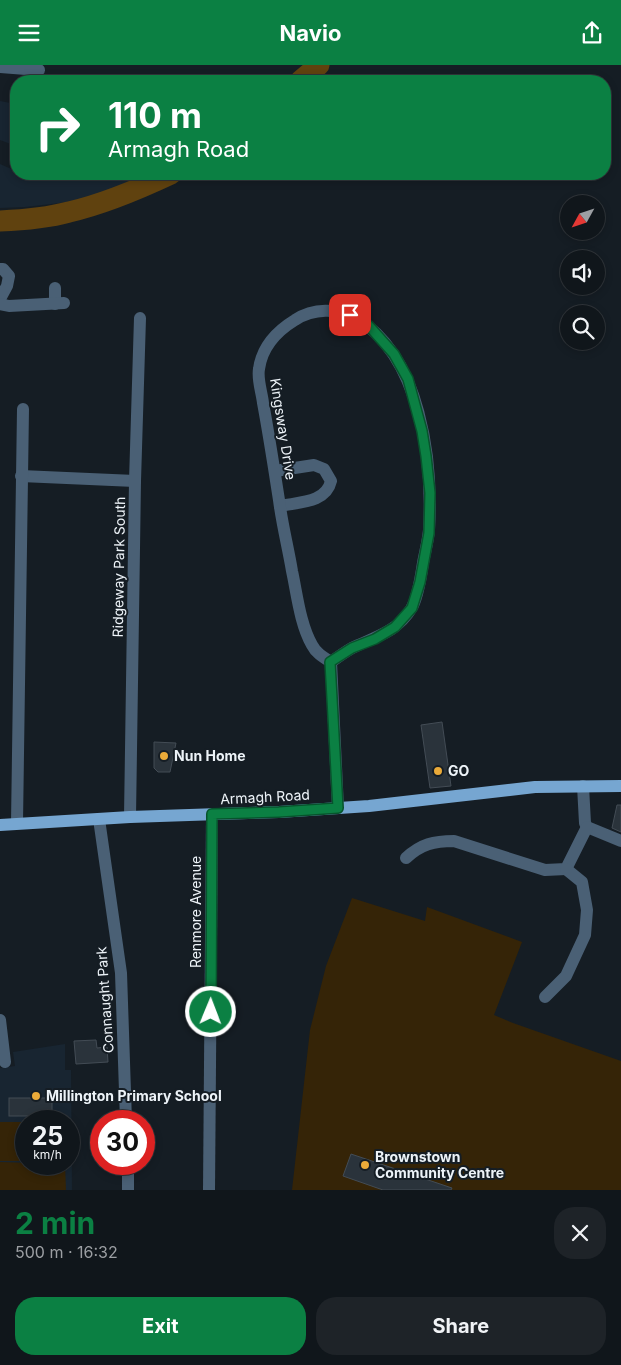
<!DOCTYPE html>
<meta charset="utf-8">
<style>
body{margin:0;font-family:Inter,sans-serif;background:#1e2328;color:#f1f3f6;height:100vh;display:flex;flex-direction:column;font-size:19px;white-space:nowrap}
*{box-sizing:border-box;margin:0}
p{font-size:16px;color:#9c9fa3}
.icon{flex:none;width:28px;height:28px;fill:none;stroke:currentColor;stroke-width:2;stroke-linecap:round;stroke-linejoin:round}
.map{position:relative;height:1125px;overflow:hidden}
.sheet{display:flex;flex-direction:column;background:#10161b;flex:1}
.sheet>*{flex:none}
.guide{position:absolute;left:10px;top:10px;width:601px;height:105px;border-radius:20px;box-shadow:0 2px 8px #0003,0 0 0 1px #30353a;background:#0b8043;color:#fff;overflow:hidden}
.needle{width:32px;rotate:230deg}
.buttons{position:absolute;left:560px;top:130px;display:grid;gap:10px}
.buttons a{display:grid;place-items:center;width:45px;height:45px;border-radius:50%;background:#10161b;box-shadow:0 2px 8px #0003,0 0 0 1px #30353a;font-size:25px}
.speed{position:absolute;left:15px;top:1045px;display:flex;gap:10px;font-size:25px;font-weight:700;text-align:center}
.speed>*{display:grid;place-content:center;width:65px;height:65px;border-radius:50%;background:#10161b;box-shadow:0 2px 8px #0003,0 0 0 1px #30353a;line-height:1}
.speed small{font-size:12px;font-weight:400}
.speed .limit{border:8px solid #d22;background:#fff;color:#111}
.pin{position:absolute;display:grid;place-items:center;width:42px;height:42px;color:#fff;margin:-21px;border-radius:10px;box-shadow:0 2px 8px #0006}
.me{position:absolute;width:55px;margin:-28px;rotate:1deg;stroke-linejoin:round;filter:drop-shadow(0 0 4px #0008)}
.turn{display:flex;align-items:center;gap:18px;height:105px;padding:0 15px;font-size:22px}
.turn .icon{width:65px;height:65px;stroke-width:2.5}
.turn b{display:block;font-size:35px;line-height:42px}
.round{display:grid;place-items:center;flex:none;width:52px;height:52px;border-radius:20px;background:#1e2328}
.overview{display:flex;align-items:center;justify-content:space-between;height:85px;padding:0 15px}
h1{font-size:30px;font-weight:700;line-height:38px;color:#0b8043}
.action{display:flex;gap:10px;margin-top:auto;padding:10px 15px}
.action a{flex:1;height:58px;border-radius:20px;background:#0b8043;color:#fff;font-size:20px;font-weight:700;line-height:58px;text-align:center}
.action a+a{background:#1e2328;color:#f1f3f6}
header{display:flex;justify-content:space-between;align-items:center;height:65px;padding:0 15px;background:#0b8043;color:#fff;font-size:22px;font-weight:700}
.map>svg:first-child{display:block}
.built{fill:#182531;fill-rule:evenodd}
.green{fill:#352407}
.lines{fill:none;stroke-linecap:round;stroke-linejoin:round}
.river{stroke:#60420f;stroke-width:21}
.building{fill:#2a333b;stroke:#434c55}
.street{stroke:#4a6075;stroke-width:12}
.primary{stroke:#76a6d1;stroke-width:12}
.route-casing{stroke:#07532c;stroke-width:12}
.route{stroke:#0b8043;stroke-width:9}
.poi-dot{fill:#eaaa39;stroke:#151d24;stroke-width:2}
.labels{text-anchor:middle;stroke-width:4;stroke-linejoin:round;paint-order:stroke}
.street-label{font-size:14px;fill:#edf3f8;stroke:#151d24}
.poi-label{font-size:14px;font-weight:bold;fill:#edf3f8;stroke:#151d24;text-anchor:start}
</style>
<header><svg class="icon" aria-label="menu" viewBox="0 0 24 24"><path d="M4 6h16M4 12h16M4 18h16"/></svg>Navio<svg class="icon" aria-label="share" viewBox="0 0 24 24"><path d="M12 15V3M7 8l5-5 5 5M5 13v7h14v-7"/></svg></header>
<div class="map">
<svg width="621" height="1125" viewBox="0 0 621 1125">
<rect width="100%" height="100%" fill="#151d24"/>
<g class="built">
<path d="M0 36 16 39V81L0 75Z"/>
<path d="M0 99 16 106V109H152L145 114 77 136 25 142 0 143Z"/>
<path d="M65 979V1005H71L72 1125H0V1003L15 1001 13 987ZM26 1056H69V1099H26Z"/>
</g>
<g class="green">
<path d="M352 833 425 856 427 842 522 877 494 950 513 958 621 996V1125H292L310 965 326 901Z"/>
<rect x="0" y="1057" width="26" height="39"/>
<path d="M0 1097 65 1099 66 1125H0Z"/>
</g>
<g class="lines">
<g class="river">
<path d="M300 16 319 0"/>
<path d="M0 156C23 155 47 153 69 147 104 139 139 124 171 109"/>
</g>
</g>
<g class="building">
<path d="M442 657 451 721 430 723 421 660Z"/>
<path d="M154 677 176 678 170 707H158L154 703Z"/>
<path d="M617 740H621V767L612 763Z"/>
<path d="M96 975 97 983 107 982 108 997 76 999 74 976Z"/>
<rect x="9" y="1033" width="43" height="18"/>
<path d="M351 1089 452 1123 451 1125H383L343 1111Z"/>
</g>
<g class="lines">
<g class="street">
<path d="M0 2 39 5"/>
<path d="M0 204H3L9 211 7 221 0 234"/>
<path d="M55 223V239"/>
<path d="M0 239 9 241 64 238"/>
<path d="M275 406 314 400 324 404 331 416C326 438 299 437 280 441"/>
<path d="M21 411 135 416"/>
<path d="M331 597C338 592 345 587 352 583 375 572 397 567 411 544 418 533 421 511 423 498 425 487 428 476 429 465 433 396 421 291 356 253 338 243 313 243 295 255 277 266 262 282 259 304 257 314 262 328 263 338 269 370 274 403 279 435 282 459 288 482 292 506 297 529 300 559 312 580 316 588 323 592 331 597L338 743"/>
<path d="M583 721 585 758 587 762 621 776"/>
<path d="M130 752 135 416 140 253"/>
<path d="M99 754 121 908 126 1056"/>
<path d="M17 758 23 344"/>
<path d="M406 793C421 779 434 776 454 776L545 805 566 804 587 762"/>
<path d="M545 932 566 911 585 870 587 845 582 817 566 804"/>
<path d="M0 955 5 997"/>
<path d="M128 1099V1125"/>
<path d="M209 1125 212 749"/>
</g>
<path class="primary" d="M0 760 130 752 279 747 369 741 535 722 621 721"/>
</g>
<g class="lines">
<g class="route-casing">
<path id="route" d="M211 947 212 749 279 747 338 743 330 597 352 583 375 574 395 562 412 543 420 517 429 468 430 428 426 391 422 366 408 314 394 289 369 261 350 250"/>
</g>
<use href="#route" class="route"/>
</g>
<g class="poi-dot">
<circle cx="164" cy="691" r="5"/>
<circle cx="438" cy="706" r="5"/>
<circle cx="36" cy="1031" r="5"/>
<circle cx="365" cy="1100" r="5"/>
</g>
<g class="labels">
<g class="street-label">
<text transform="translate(283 364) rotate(81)" y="5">Kingsway Drive</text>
<text transform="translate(119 502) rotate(-89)" y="5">Ridgeway Park South</text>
<text transform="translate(265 732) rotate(-3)" y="5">Armagh Road</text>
<text transform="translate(196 847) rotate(-90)" y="5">Renmore Avenue</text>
<text transform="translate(105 935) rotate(-94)" y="5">Connaught Park</text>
</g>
<g class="poi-label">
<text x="174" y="696">Nun Home</text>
<text x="448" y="711">GO</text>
<text x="46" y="1036">Millington Primary School</text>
<text x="375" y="1097">Brownstown<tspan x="375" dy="16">Community Centre</tspan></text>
</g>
</g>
</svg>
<div class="buttons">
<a><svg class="needle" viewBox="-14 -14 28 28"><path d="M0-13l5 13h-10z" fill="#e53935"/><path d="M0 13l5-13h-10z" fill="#9c9fa3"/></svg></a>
<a><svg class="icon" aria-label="sound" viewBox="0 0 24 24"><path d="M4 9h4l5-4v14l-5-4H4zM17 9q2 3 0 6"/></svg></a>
<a><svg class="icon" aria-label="search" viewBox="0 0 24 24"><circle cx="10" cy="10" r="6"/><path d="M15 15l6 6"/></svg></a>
</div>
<div class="speed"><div>25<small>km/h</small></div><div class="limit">30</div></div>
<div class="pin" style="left:350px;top:250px;background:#d93025"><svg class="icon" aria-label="arrive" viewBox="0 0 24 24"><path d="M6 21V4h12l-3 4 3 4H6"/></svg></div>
<svg class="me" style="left:211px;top:947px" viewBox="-20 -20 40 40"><circle r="17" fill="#0b8043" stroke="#fff" stroke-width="3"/><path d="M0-11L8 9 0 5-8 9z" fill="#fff"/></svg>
<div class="guide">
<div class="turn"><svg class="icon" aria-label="right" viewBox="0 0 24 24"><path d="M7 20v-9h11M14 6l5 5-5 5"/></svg><div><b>110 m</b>Armagh Road</div></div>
</div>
</div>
<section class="sheet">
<div class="overview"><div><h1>2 min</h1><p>500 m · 16:32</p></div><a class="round"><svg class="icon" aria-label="close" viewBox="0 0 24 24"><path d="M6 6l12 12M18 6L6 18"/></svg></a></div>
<div class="action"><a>Exit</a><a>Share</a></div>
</section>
